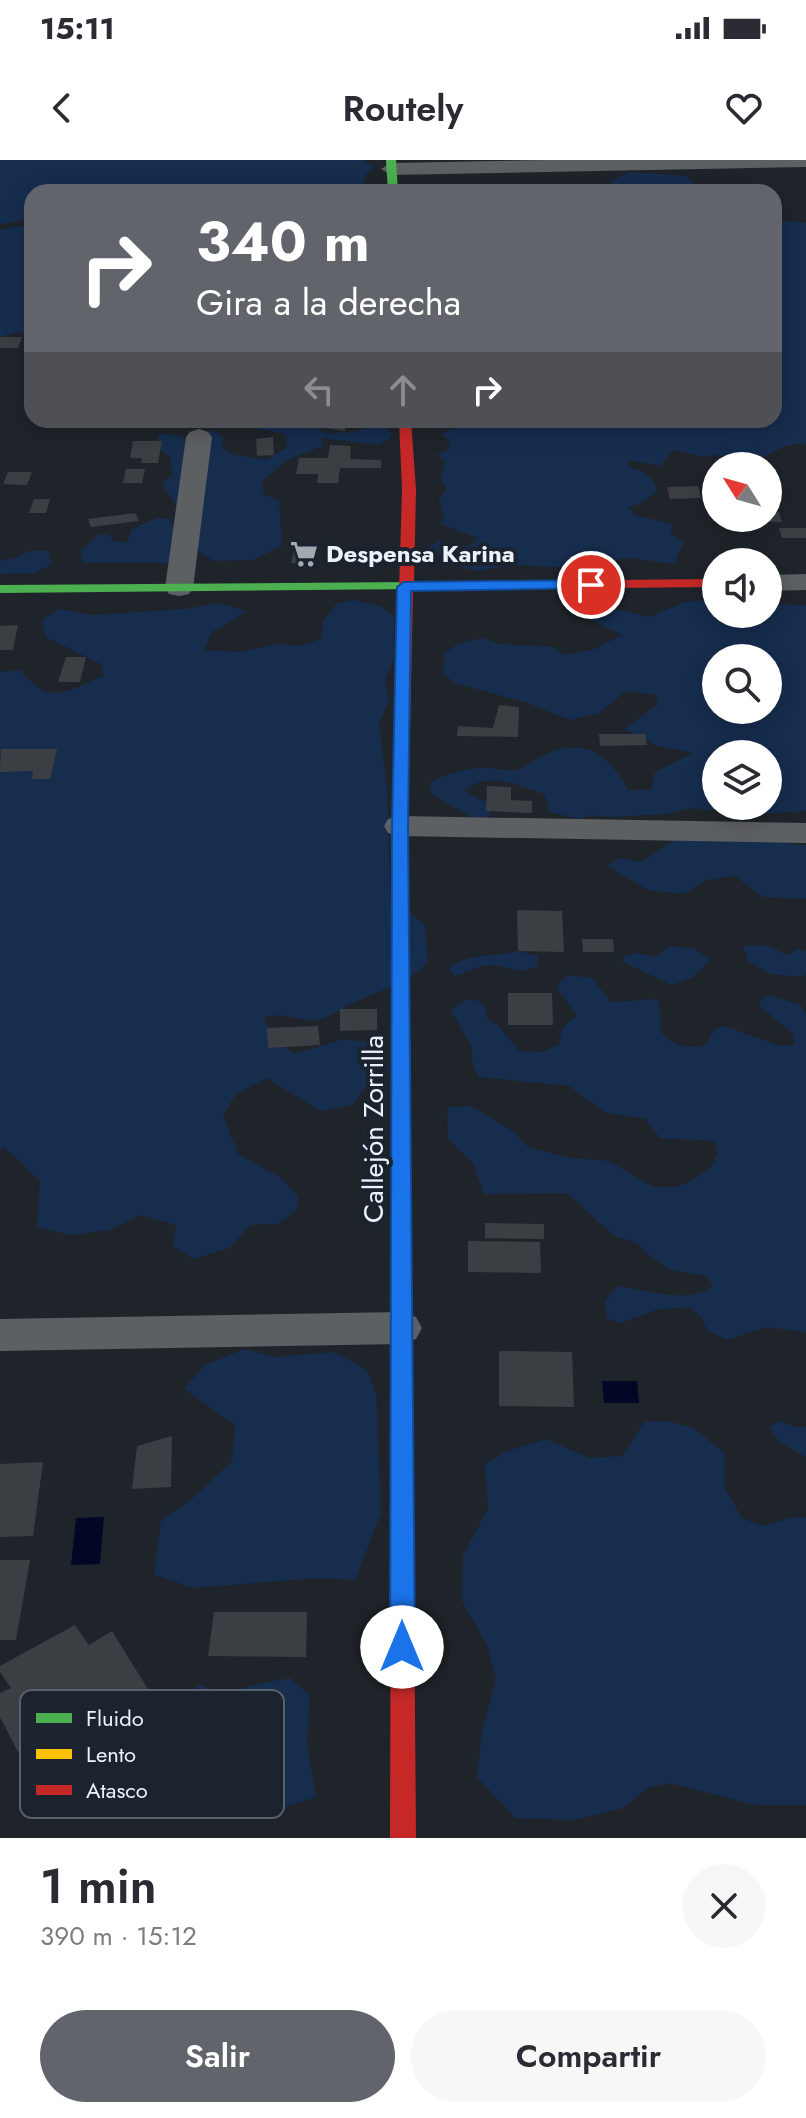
<!DOCTYPE html>
<html lang="es">
<meta charset="utf-8">
<style>
body{margin:0;font-family:Jost,sans-serif;background:#f7f7f7;color:#2b2b33;height:100vh;display:flex;flex-direction:column;font-size:30px;white-space:nowrap}
*{box-sizing:border-box;margin:0}
p{font-size:26px;color:#7c7c81}
.icon{flex:none;width:44px;height:44px;fill:none;stroke:currentColor;stroke-width:2;stroke-linecap:round;stroke-linejoin:round}
.map{position:relative;height:1678px;overflow:hidden}
.details{display:flex;flex-direction:column;background:#fff;flex:1}
.details>*{flex:none}
.banner{position:absolute;left:24px;top:24px;width:758px;height:244px;border-radius:24px;box-shadow:0 4px 20px #0003;background:#62646c;color:#fff;overflow:hidden}
.needle{width:52px;rotate:307deg}
.tools{position:absolute;left:702px;top:292px;display:grid;gap:16px}
.tools a{display:grid;place-items:center;width:80px;height:80px;border-radius:50%;background:#fff;box-shadow:0 4px 20px #0003;font-size:40px}
.pin{position:absolute;display:grid;place-items:center;width:68px;height:68px;color:#fff;margin:-34px;border:4px solid #fff;border-radius:50%;box-shadow:0 2px 8px #0007}
.me{position:absolute;width:88px;margin:-44px;rotate:0deg;stroke-linejoin:round;filter:drop-shadow(0 0 6px #0008)}
.turn{display:flex;align-items:center;gap:28px;height:168px;padding:0 40px;font-size:36px}
.turn .icon{width:104px;height:104px;stroke-width:2.5}
.turn b{display:block;font-size:56px;line-height:68px}
.lanes{display:flex;align-items:center;height:76px;padding:0 40px;background:#0003;justify-content:center;gap:40px;direction:ltr}
.lanes .off{opacity:.35}
.round{display:grid;place-items:center;flex:none;width:84px;height:84px;border-radius:42px;background:#f7f7f7}
.head{display:flex;align-items:center;justify-content:space-between;height:136px;padding:0 40px}
h1{font-size:48px;font-weight:600;line-height:60px}
.button{display:flex;gap:16px;margin-top:auto;padding:16px 40px}
.button a{flex:1;height:92px;border-radius:48px;background:#62646c;color:#fff;font-size:32px;font-weight:600;line-height:92px;text-align:center}
.button a+a{background:#f7f7f7;color:#2b2b33}
.status{display:flex;justify-content:space-between;align-items:center;height:56px;padding:0 40px;background:#fff;direction:ltr}
.status svg{height:22px;fill:currentColor}
header{display:flex;justify-content:space-between;align-items:center;height:104px;padding:0 40px;background:#fff;font-size:36px;font-weight:600}
.map>svg:first-child{display:block}
.green{fill:#162d4e;fill-rule:evenodd}
.water{fill:#030726}
.building{fill:#3b3f44}
.lines{fill:none;stroke-linecap:round;stroke-linejoin:round}
.street{fill:#5d6062;fill-rule:evenodd}
.fast{fill:#4caf50;fill-rule:evenodd}
.slow{fill:#ffc107;fill-rule:evenodd}
.jam{fill:#c62828;fill-rule:evenodd}
.route{fill:#1a73e8;stroke:#114b97;stroke-width:2}
.labels{text-anchor:middle;stroke-width:8;stroke-linejoin:round;paint-order:stroke}
.far-poi-label{font-size:24px;font-weight:bold;fill:#edf2fa;stroke:#1b232e;text-anchor:start}
.street-label{font-size:28px;fill:#edf2fa;stroke:#1b232e}
.key{fill:#1b232e;stroke:#5a616b;stroke-width:2}
.key-label{font-size:22px;fill:#edf2fa}
</style>
<div class="status"><b>15:11</b><svg viewBox="0 0 49 12"><path d="M0 12V9h3v3zM5 12V6h3v6zM10 12V3h3v9zM15 12V0h3v12zM26 1h20v11H26zM47 4h2v5h-2z"/></svg></div>
<header><svg class="icon" aria-label="back" viewBox="0 0 24 24"><path d="M15 5l-7 7 7 7"/></svg>Routely<svg class="icon" aria-label="heart" viewBox="0 0 24 24"><path d="M12 20l-8-8c-3-5 5-10 8-4 3-6 11-1 8 4z"/></svg></header>
<div class="map">
<svg width="806" height="1678" viewBox="0 0 806 1678">
<rect width="100%" height="100%" fill="#1f242a"/>
<g class="green">
<path d="M0 0H363L375 7 367 13 363 23 367 32H32V59L0 64Z"/>
<path d="M630 12 685 16 693 23 690 30 709 32H628L609 22Z"/>
<path d="M774 60 806 63V284C781 282 768 299 747 303 734 305 728 296 716 295 712 295 708 297 704 297 692 295 685 290 672 291L660 306 628 300 629 307C645 312 653 314 657 332L640 344 628 347 635 355 672 364 671 374 684 382 674 404 629 398 559 407 511 405 478 411 455 406 454 398 439 396 426 388 440 380 450 386H469L478 378 441 364 444 355 439 340 447 329 441 320 445 301 437 295 449 288V280L440 274 468 263 455 260H774Z"/>
<path d="M32 64V174L19 172 0 177V70Z"/>
<path d="M207 260H302L328 274 359 271 381 262 392 273 389 279 378 285 322 278 323 286 287 300 261 323 264 334 279 341 282 386 253 400 214 401 196 390 177 346 162 324 172 315 171 298 155 286 160 273 183 277 191 289V275L209 270 223 276 222 287 231 294 266 300 287 287 285 275C260 264 231 271 207 260Z"/>
<path d="M157 358 170 359 177 377 169 403H83L81 391 98 375 108 374 114 381 127 383 132 369Z"/>
<path d="M28 391H48L52 404 34 413 0 414V401L15 398Z"/>
<path d="M716 439V454H768V444L806 445V651L756 654 690 648 667 654 610 657 590 655 580 659 550 652 544 634C518 626 488 609 465 631L493 647 488 657 473 658 431 634 430 622C446 615 466 607 484 608 494 608 505 611 515 610 525 609 533 600 542 596 584 576 608 593 628 630H651L655 612 693 593 658 586 624 569 657 545V535L626 531 599 553 570 560 525 542 454 523 443 512 445 493 459 483 482 478 499 484 554 487 564 495 595 489 622 475 582 455 585 448 616 449 649 457 685 442ZM716 498H768V550H716ZM716 594H768V646H716Z"/>
<path d="M353 440 381 446 394 456V498L385 521 389 540 379 563 387 629 390 737 425 765 428 803C407 822 383 830 357 841 342 847 329 860 312 860 296 860 278 851 263 858L277 880 294 894 344 879 375 883 389 909 366 927 352 945 320 951 267 918 236 934 223 955 238 994 280 1017 298 1036 297 1050 277 1064 250 1065 230 1088 193 1099 173 1086 176 1065 141 1055 110 1070 70 1075 37 1067 40 1021 4 987 0 992V512L21 510C50 548 66 531 104 516L101 504 46 477 42 460 59 449 93 455 184 449 221 443 247 452 212 472 204 490 241 492 277 484 301 486 321 479 323 462 337 443Z"/>
<path d="M677 678 777 680 793 685H806V739L763 737 735 716 708 720 683 734 648 730 607 706 618 698 642 702Z"/>
<path d="M764 785 789 795 797 789 806 791V814L803 817 770 814 748 801 743 786Z"/>
<path d="M671 786 695 789 711 800 693 817 672 825 621 801 626 795 639 793 655 797Z"/>
<path d="M518 791 538 796 537 805C521 817 510 806 493 805 482 804 465 813 454 816L449 808C470 792 494 797 518 791Z"/>
<path d="M567 815 592 818 611 842 654 839 659 842 661 872C675 886 685 890 705 885L715 869 725 866 780 886 795 885 793 874 759 845 761 839 769 835 801 845 806 855V1172L766 1167 727 1180 707 1170 701 1157 689 1147 656 1150 621 1163 607 1159 605 1141 618 1126C646 1130 690 1145 713 1126L706 1116 671 1110 647 1094 637 1083 614 1076 567 1033 484 1034 473 1003 448 978 447 947 471 946 514 972 528 987 570 998 609 1001 653 1027H676L692 1021 711 1007 718 993 714 981 660 978 646 959 606 953 569 926 479 917 473 906 471 886 451 850 465 839 479 841 486 849 487 859 498 865 519 891 541 892 559 885 562 868 577 855 556 827Z"/>
<path d="M244 1189 275 1197 335 1192 368 1211 376 1234 381 1353 355 1420 318 1418 192 1428 154 1414 161 1360 192 1339 232 1301 235 1265 184 1229 205 1205Z"/>
<path d="M668 1261 693 1268 725 1293 724 1327 742 1358 762 1366 790 1358 806 1357V1645H755L669 1623 648 1628 623 1648 574 1660 515 1658 477 1617 482 1572 496 1519 487 1485 462 1441 463 1395 488 1349 485 1305 505 1292 546 1279 590 1298 622 1296 644 1262Z"/>
<path d="M779 1261 796 1267H806V1297L778 1281 769 1267Z"/>
<path d="M290 1518 310 1535 307 1585 316 1637 279 1649 221 1642 195 1643 163 1652C142 1630 132 1617 136 1586L168 1571 199 1524 226 1535 252 1525Z"/>
</g>
<g class="water">
<path d="M602 1221H637L639 1243H604Z"/>
<path d="M104 1357 100 1404 71 1405 76 1358Z"/>
</g>
<g class="building">
<path d="M0 177H22L18 188H0Z"/>
<path d="M319 260H346L345 271 318 267Z"/>
<path d="M273 277 274 295 257 296 256 279Z"/>
<path d="M133 281H162L158 303H141L142 298H130Z"/>
<path d="M330 285 351 286 350 299 381 300V308H340L338 323H317L318 314H296L299 298H328Z"/>
<path d="M126 309H145L142 323H123Z"/>
<path d="M8 312H32L27 325 3 324Z"/>
<path d="M698 326 701 338 670 339 667 327Z"/>
<path d="M34 339H50L46 353H29Z"/>
<path d="M779 352 782 362H747L746 358H768V353Z"/>
<path d="M135 353 139 361 91 367 88 359Z"/>
<path d="M779 368H806V378H782Z"/>
<path d="M295 384 318 385 315 404 291 403Z"/>
<path d="M18 465 13 490H0V466Z"/>
<path d="M66 497H86L80 522H58Z"/>
<path d="M499 545 519 547 518 577 457 576 458 566 493 568Z"/>
<path d="M599 574H645L647 585 600 586Z"/>
<path d="M1 589H57L50 619H32L33 611 0 612Z"/>
<path d="M487 626 511 627V640L532 641V653L486 651Z"/>
<path d="M517 750 562 751 564 792 518 791Z"/>
<path d="M582 779H613L614 792H583Z"/>
<path d="M508 833H552L553 865H508Z"/>
<path d="M340 849H377V870L340 871Z"/>
<path d="M318 866 320 885 268 888 267 868Z"/>
<path d="M485 1063 544 1064V1079L485 1078Z"/>
<path d="M468 1081 540 1082 541 1113 468 1112Z"/>
<path d="M499 1191 572 1192 574 1247 499 1246Z"/>
<path d="M172 1276 171 1327 132 1329 137 1286Z"/>
<path d="M43 1302 33 1376 0 1377V1304Z"/>
<path d="M0 1400H30L16 1480H0Z"/>
<path d="M214 1452H307L306 1497 208 1496Z"/>
<path d="M75 1465 89 1485 112 1471 162 1552 102 1584 113 1608 64 1633 52 1608 31 1617 0 1557V1533L11 1528 0 1512V1506Z"/>
</g>
<g class="lines">
<g class="street">
<path d="M545 0H806V7L391 15 381 9 391 3Z"/>
<path d="M199 269 208 272 212 277 193 428 189 434 179 436 169 434 165 428 186 277 190 272Z"/>
<path d="M806 414V430L768 431V415Z"/>
<path d="M400 656 806 663V683L400 676 388 673 384 666 388 659Z"/>
<path d="M401 1152 416 1157 422 1168 416 1179 401 1184 0 1191V1159Z"/>
</g>
<g class="fast">
<path d="M386 0H396L398 32H388Z"/>
<path d="M410 422 415 423V429L0 433V425Z"/>
</g>
<path class="slow" d="M401 869 410 875 413 1309 410 1315 402 1318 394 1315 391 1309 392 875Z"/>
<g class="jam">
<path d="M399 260H411L416 330 414 422 716 419V427L413 430 408 666 410 875 401 881 392 875V666L402 330Z"/>
<path d="M402 1300 410 1303 413 1309 416 1678H390L391 1309 394 1303Z"/>
</g>
</g>
<path class="route" d="M591 420 599 425 596 428 411 431 408 666 415 1487 411 1494 402 1497 394 1494 390 1487 392 666 397 427 404 422Z"/>
<defs>
<g id="supermarket-bare" transform="scale(2.16)"><path d="M-6-5.5h2.5l.6 2H6L4.5 2H-2.5L-4.4-4H-6ZM-1.5 3.2a1.3 1.3 0 1 0 .1 0ZM3 3.2a1.3 1.3 0 1 0 .1 0Z" fill="#a5aab1" stroke="#1b232e" stroke-width="2.5" paint-order="stroke"/></g>
</defs>
<g fill-rule="evenodd">
<use href="#supermarket-bare" x="304" y="394"/>
</g>
<g class="labels">
<g class="far-poi-label">
<text x="326" y="402">Despensa Karina</text>
</g>
<g class="street-label">
<text transform="translate(373 969) rotate(-90)" y="10">Callejón Zorrilla</text>
</g>
</g>
<rect x="20" y="1530" width="264" height="128" rx="12" class="key"/>
<rect x="36" y="1553" width="36" height="10" fill="#4caf50"/>
<rect x="36" y="1589" width="36" height="10" fill="#ffc107"/>
<rect x="36" y="1625" width="36" height="10" fill="#c62828"/>
<g class="key-label">
<text x="86" y="1566">Fluido</text>
<text x="86" y="1602">Lento</text>
<text x="86" y="1638">Atasco</text>
</g>
</svg>
<div class="tools">
<a><svg class="needle" viewBox="-14 -14 28 28"><path d="M0-13l5 13h-10z" fill="#e53935"/><path d="M0 13l5-13h-10z" fill="#7c7c81"/></svg></a>
<a><svg class="icon" aria-label="sound" viewBox="0 0 24 24"><path d="M4 9h4l5-4v14l-5-4H4zM17 9q2 3 0 6"/></svg></a>
<a><svg class="icon" aria-label="search" viewBox="0 0 24 24"><circle cx="10" cy="10" r="6"/><path d="M15 15l6 6"/></svg></a>
<a><svg class="icon" aria-label="layers" viewBox="0 0 24 24"><path d="M12 4l9 5-9 5-9-5zM3 14l9 5 9-5"/></svg></a>
</div>
<div class="pin" style="left:591px;top:425px;background:#d93025"><svg class="icon" aria-label="arrive" viewBox="0 0 24 24"><path d="M6 21V4h12l-3 4 3 4H6"/></svg></div>
<svg class="me" style="left:402px;top:1487px" viewBox="-20 -20 40 40"><circle r="19" fill="#fff"/><path d="M0-13L10 11 0 6-10 11z" fill="#1a73e8"/></svg>
<div class="banner">
<div class="turn"><svg class="icon" aria-label="right" viewBox="0 0 24 24"><path d="M7 20v-9h11M14 6l5 5-5 5"/></svg><div><b>340 m</b>Gira a la derecha</div></div>
<div class="lanes"><svg class="icon off" aria-label="left" viewBox="0 0 24 24"><path d="M17 20v-9H6M10 6l-5 5 5 5"/></svg><svg class="icon off" aria-label="ahead" viewBox="0 0 24 24"><path d="M12 20V5M6 11l6-6 6 6"/></svg><svg class="icon" aria-label="right" viewBox="0 0 24 24"><path d="M7 20v-9h11M14 6l5 5-5 5"/></svg></div>
</div>
</div>
<section class="details">
<div class="head"><div><h1>1 min</h1><p>390 m · 15:12</p></div><a class="round"><svg class="icon" aria-label="close" viewBox="0 0 24 24"><path d="M6 6l12 12M18 6L6 18"/></svg></a></div>
<div class="button"><a>Salir</a><a>Compartir</a></div>
</section>
